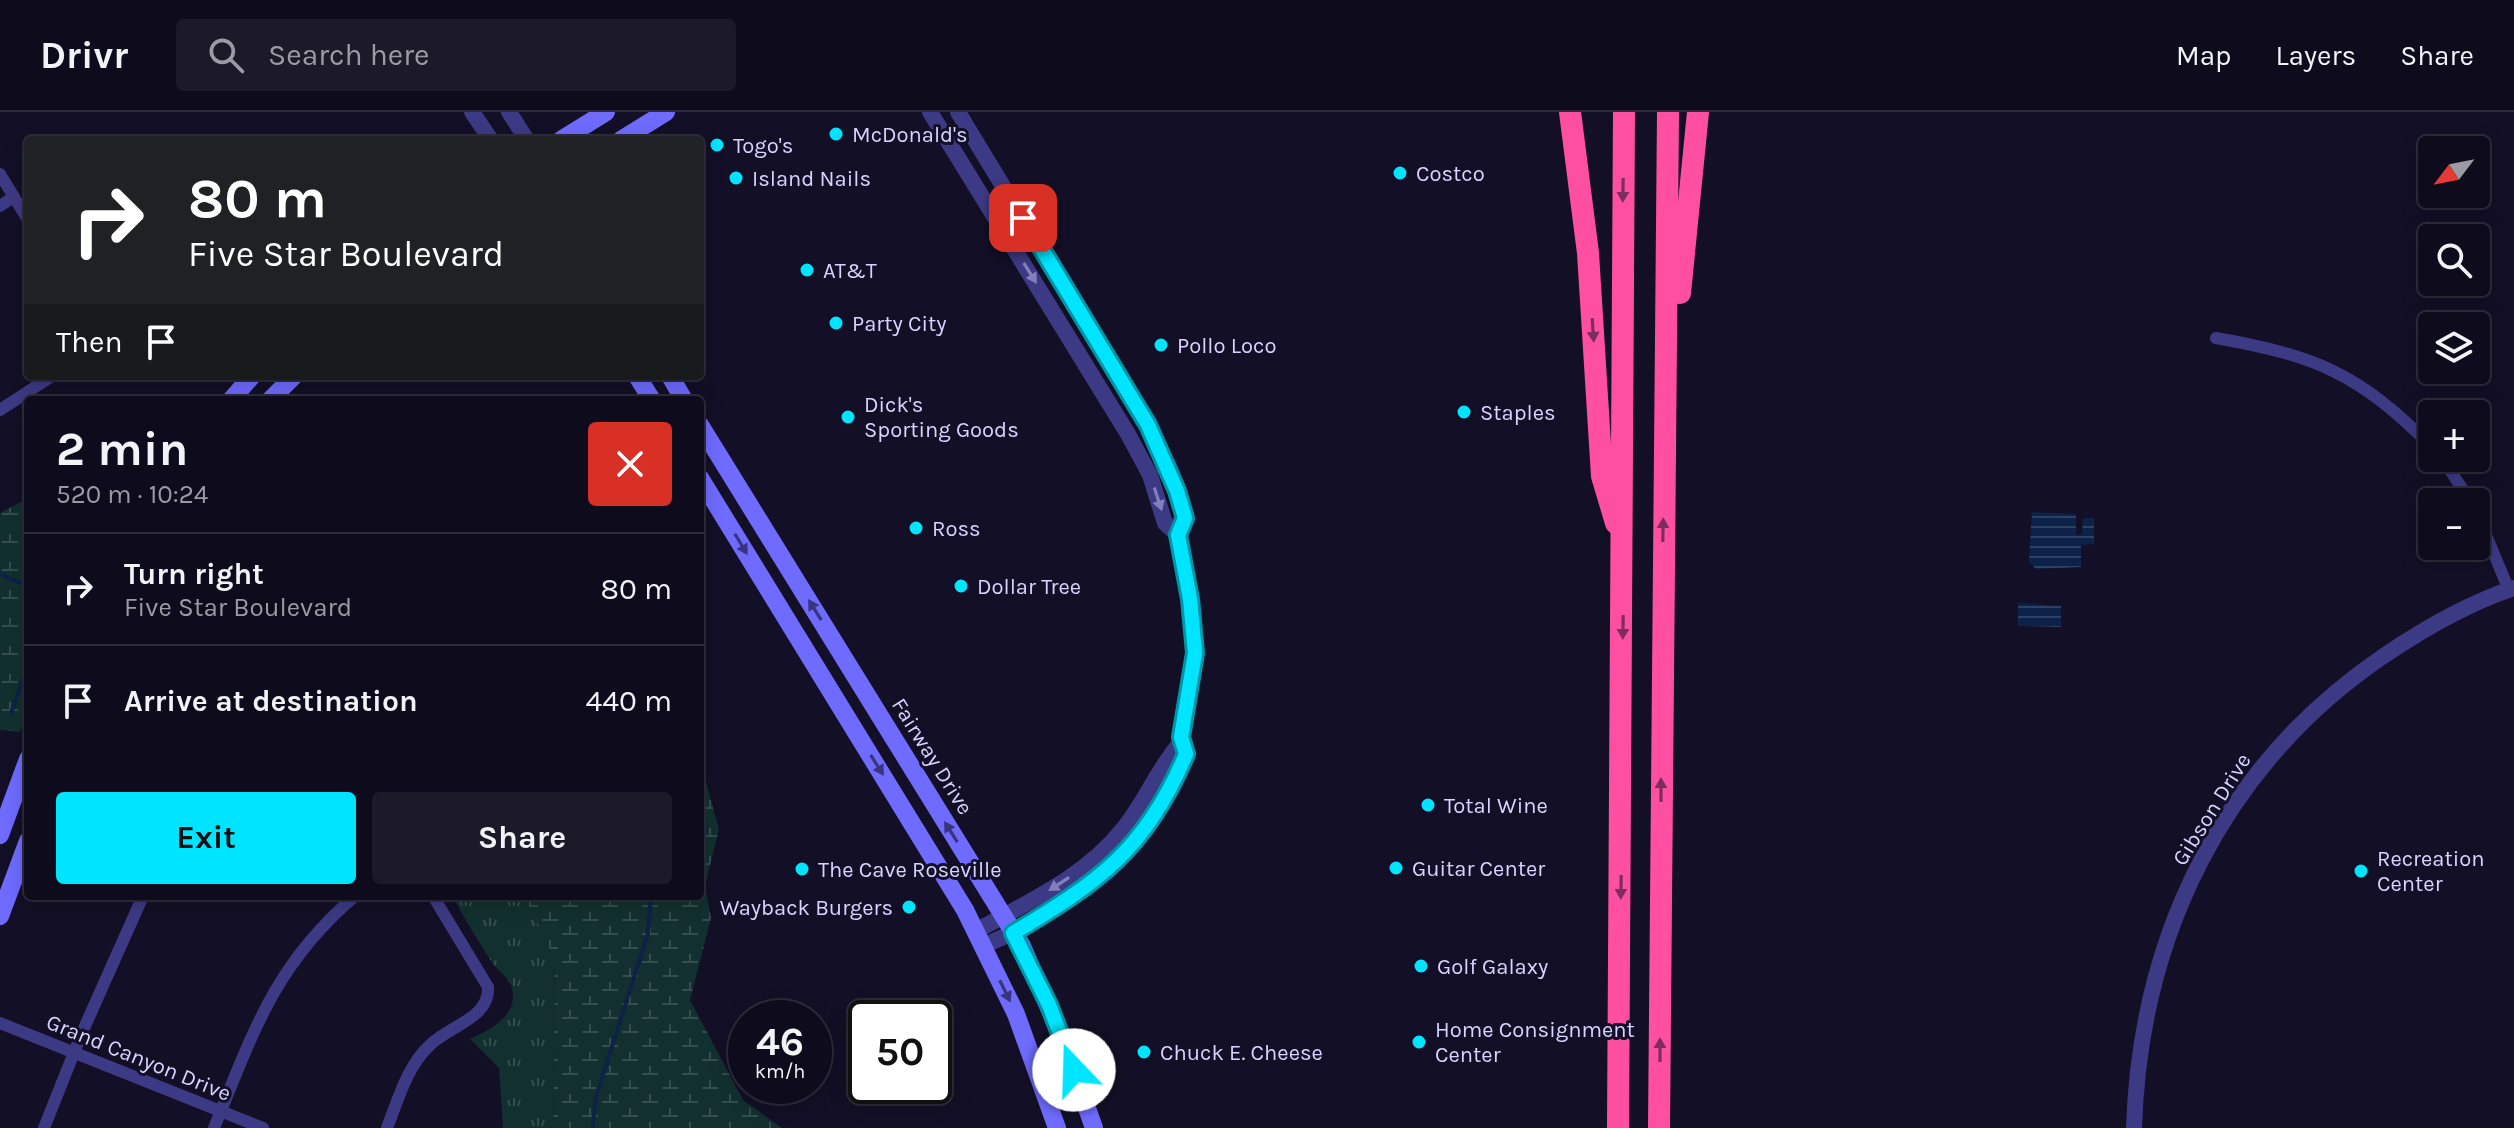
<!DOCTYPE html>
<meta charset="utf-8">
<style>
body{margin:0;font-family:Karla,sans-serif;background:#1c1929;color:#f1f3f6;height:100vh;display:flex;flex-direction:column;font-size:30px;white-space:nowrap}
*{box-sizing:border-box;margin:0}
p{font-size:26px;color:#9b9ba3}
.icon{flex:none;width:44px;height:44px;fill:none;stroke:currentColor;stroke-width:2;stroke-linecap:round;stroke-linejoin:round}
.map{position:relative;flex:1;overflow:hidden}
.drawer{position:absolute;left:24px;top:284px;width:680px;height:504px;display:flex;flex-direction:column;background:#0e0b1c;border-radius:8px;box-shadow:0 4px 20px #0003,0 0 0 2px #2e2b3b}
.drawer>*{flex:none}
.banner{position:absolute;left:24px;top:24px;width:680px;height:244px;border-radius:8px;box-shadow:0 4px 20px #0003,0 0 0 2px #2e2b3b;background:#202124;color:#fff;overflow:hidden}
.needle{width:52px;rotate:238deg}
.fabs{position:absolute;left:2418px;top:24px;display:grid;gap:16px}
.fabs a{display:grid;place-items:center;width:72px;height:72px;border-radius:8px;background:#0e0b1c;box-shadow:0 4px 20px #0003,0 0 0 2px #2e2b3b;font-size:40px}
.speed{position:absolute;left:728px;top:888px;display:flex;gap:16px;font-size:40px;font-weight:700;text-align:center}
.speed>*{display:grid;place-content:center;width:104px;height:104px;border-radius:50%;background:#0e0b1c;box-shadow:0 4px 20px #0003,0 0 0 2px #2e2b3b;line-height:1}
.speed small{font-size:20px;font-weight:400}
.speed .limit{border:4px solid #111;border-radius:12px;background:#fff;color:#111}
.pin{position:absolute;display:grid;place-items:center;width:68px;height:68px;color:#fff;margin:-34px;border-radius:16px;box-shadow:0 4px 12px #0006}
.me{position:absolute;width:88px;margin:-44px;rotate:339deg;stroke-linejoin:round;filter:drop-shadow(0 0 6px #0008)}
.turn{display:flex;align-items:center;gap:28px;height:168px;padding:0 32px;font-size:36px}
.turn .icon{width:104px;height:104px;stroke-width:2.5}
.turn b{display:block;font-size:56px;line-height:68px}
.then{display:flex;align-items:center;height:76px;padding:0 32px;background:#0003;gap:16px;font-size:30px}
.round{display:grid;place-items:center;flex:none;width:84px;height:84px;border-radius:8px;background:#1c1929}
.overview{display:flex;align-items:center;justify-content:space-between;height:136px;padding:0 32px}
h1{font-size:48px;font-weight:700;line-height:60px}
.cta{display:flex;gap:16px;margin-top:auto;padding:16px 32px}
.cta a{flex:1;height:92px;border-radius:8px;background:#00e5ff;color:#111;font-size:32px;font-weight:700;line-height:92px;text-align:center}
.cta a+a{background:#1c1929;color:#f1f3f6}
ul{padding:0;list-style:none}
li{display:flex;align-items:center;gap:24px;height:112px;padding:0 32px;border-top:2px solid #2e2b3b}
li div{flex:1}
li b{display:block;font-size:30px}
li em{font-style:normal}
header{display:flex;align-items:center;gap:48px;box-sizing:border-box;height:112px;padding:0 40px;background:#0e0b1c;border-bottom:2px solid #2e2b3b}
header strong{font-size:38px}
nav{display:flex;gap:44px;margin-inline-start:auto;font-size:28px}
.search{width:560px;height:72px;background:#1c1929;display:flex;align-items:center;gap:20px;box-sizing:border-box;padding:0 28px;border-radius:8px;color:#9b9ba3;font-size:30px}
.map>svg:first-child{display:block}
.wetland{fill:url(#wetland-marsh)}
.park{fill:url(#park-tufts)}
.water{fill:url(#water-rules)}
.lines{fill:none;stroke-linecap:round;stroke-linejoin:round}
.stream{stroke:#0c2248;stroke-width:4}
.minor{stroke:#3d3a85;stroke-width:12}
.tertiary{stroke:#3d3a85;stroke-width:16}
.secondary{stroke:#6f6bff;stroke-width:18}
.motorway{stroke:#ff4fa3;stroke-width:22}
.oneway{fill:#7d2c5e}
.oneway2{fill:#837fbc}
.oneway3{fill:#38347d}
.route-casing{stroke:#0095a6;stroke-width:20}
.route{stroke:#00e5ff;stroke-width:14}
.poi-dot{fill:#00e5ff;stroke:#130f26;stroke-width:3}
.labels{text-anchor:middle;stroke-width:6;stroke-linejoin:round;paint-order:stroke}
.poi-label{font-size:22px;fill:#d9d4ff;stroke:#130f26;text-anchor:start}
.street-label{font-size:22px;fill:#d9d4ff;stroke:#130f26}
</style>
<header>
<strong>Drivr</strong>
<div class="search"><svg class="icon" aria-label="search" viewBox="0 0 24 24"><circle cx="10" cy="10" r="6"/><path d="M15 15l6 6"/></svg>Search here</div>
<nav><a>Map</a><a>Layers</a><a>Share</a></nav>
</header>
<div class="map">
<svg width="2514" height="1016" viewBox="0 0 2514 1016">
<defs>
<pattern id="wetland-marsh" width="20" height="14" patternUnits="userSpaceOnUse" patternTransform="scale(2)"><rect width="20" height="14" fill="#12302f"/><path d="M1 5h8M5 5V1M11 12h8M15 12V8" fill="none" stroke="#344d4e"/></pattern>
<pattern id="park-tufts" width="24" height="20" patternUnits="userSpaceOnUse" patternTransform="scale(2)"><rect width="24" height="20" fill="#12302f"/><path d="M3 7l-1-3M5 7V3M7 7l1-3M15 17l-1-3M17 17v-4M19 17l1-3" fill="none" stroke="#344d4e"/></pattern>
<pattern id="water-rules" width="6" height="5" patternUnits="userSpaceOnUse" patternTransform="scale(2)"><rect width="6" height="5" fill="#0c2248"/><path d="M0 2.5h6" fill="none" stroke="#2f4163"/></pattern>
</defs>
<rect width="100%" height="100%" fill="#130f26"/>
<g class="wetland">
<path d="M28 386V597L20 620 0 618V401Z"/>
<path d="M700 649 719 717 705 774 711 806 690 888 743 988 782 1016H553L555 847 514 784H700Z"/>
</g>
<path class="park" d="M452 784H524L555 847 553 1016H503L499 956 470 927C491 918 521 902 511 873 507 864 496 857 491 849 477 828 465 806 452 784Z"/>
<g class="water">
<path d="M2032 400 2076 402V423L2082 422 2083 406H2094V432L2081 433V455L2036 457 2029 450Z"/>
<path d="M2018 491 2061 494V515L2018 514Z"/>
</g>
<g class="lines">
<g class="stream">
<path d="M0 462 28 474"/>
<path d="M11 601 28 554"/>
<path d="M593 1016 595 988 648 821 651 784"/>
</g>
<g class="minor">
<path d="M0 62 28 108"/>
<path d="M0 94 14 85"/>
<path d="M2216 226C2317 244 2358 261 2432 335"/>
<path d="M0 298 52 264"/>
<path d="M2442 346 2471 390"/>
<path d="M2476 399 2509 478"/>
<path d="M0 911 263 1016"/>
<path d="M44 1016 81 923 143 784"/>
<path d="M214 1016C253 921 274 853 355 784"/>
<path d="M387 1016C398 988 407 954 430 933 449 914 490 906 488 875L433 784"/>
</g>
<g class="tertiary">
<path d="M472 0 491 28"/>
<path d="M509 0 527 28"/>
<path d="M930 0 1128 322 1150 363 1165 411 1178 423 1190 487 1195 541 1181 625 1186 642C1145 740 1079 793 983 834"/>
<path d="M958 0 1148 313C1164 345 1192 387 1178 423"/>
<path d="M976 819C1028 790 1085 765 1123 717 1145 690 1158 656 1181 630"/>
<path d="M2134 1016C2140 823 2224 652 2385 543 2425 516 2468 491 2514 476"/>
</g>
<g class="secondary">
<path d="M561 28 606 0"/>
<path d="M621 28 666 0"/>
<path d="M637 264 652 288"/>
<path d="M670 264 684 288"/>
<path d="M231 288 252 264"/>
<path d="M270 288 294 264"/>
<path d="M700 313 1022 834 1063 928 1094 1016"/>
<path d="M700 366 965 798 1016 902 1057 1016"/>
<path d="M0 723 28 647"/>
<path d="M0 804 28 729"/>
</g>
<g class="motorway">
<path d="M1570 0 1588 141 1602 364 1616 411"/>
<path d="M1680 181 1698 0"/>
<path d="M1618 1016 1624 0"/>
<path d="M1659 1016 1668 0"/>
</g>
</g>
<defs><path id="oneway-solid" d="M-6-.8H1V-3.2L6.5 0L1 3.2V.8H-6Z" transform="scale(2)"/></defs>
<g class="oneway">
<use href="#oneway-solid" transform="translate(1623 78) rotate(91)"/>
<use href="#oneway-solid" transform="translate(1593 218) rotate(86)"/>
<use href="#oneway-solid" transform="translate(1663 418) rotate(-89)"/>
<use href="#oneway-solid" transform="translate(1623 515) rotate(91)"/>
<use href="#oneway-solid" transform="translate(1661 678) rotate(-90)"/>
<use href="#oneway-solid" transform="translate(1621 775) rotate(91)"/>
<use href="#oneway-solid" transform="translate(1660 938) rotate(-90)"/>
</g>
<g class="oneway2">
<use href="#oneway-solid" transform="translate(1030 161) rotate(58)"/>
<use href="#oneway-solid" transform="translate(1158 387) rotate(72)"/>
<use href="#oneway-solid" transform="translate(1059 772) rotate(147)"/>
</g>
<g class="oneway3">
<use href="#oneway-solid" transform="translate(741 432) rotate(59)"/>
<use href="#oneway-solid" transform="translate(815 498) rotate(-122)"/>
<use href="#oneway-solid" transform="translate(877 653) rotate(58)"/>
<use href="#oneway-solid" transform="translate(951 720) rotate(-122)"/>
<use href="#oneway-solid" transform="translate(1005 879) rotate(64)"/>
</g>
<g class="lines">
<g class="route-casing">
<path id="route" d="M1023 106 1148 313 1177 379 1185 406 1178 423 1190 487 1195 541 1181 625 1186 642C1146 737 1099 770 1013 821L1049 893 1074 958"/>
</g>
<use href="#route" class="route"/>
</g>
<g class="poi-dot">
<circle cx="836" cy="22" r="8"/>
<circle cx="717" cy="33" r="8"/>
<circle cx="1400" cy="61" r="8"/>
<circle cx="736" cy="66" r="8"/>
<circle cx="807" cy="158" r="8"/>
<circle cx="836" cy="211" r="8"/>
<circle cx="1161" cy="233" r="8"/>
<circle cx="1464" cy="300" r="8"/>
<circle cx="848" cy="305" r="8"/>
<circle cx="916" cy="416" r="8"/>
<circle cx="961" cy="474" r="8"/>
<circle cx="1428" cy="693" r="8"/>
<circle cx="1396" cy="756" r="8"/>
<circle cx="802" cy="757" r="8"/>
<circle cx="2361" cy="759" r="8"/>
<circle cx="909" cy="795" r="8"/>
<circle cx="1421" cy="854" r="8"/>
<circle cx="1419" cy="930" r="8"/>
<circle cx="1144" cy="940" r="8"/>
</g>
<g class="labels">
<g class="poi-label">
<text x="852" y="30">McDonald's</text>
<text x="733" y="41">Togo's</text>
<text x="1416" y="69">Costco</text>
<text x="752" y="74">Island Nails</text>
<text x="823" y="166">AT&amp;T</text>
<text x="852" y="219">Party City</text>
<text x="1177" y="241">Pollo Loco</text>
<text x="864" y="300">Dick's<tspan x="864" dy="25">Sporting Goods</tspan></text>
<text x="1480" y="308">Staples</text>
<text x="932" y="424">Ross</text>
<text x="977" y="482">Dollar Tree</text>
<text x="1444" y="701">Total Wine</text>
<text x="2377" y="754">Recreation<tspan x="2377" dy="25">Center</tspan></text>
<text x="1412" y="764">Guitar Center</text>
<text x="818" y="765">The Cave Roseville</text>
<text x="893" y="803" text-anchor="end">Wayback Burgers</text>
<text x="1437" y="862">Golf Galaxy</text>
<text x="1435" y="925">Home Consignment<tspan x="1435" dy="25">Center</tspan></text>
<text x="1160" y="948">Chuck E. Cheese</text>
</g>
<g class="street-label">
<text transform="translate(933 644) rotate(58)" y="8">Fairway Drive</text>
<text transform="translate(2211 697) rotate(-58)" y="8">Gibson Drive</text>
<text transform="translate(139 945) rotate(22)" y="8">Grand Canyon Drive</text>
</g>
</g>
</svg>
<div class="fabs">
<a><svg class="needle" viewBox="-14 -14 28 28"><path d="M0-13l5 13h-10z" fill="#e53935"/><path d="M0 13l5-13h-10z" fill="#9b9ba3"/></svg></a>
<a><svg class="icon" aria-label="search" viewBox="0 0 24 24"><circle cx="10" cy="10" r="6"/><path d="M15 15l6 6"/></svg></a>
<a><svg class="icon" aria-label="layers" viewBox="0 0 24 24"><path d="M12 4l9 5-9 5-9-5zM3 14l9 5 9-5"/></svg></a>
<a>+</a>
<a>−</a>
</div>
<div class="speed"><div>46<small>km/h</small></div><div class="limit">50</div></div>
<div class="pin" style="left:1023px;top:106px;background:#d93025"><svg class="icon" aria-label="arrive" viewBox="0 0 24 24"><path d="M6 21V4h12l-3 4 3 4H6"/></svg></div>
<svg class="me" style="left:1074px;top:958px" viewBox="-20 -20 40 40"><circle r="19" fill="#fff"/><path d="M0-13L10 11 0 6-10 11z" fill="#00e5ff"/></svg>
<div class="banner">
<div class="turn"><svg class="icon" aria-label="right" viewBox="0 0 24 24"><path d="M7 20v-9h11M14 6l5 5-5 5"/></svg><div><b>80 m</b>Five Star Boulevard</div></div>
<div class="then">Then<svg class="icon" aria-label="arrive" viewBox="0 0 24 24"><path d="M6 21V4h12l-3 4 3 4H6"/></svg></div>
</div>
<section class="drawer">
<div class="overview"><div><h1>2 min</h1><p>520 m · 10:24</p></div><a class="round" style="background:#d93025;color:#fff"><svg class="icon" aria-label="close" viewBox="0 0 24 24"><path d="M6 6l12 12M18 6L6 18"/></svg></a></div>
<ul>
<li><svg class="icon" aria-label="right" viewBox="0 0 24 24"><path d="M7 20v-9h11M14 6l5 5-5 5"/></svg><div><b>Turn right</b><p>Five Star Boulevard</p></div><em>80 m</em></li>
<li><svg class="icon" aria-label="arrive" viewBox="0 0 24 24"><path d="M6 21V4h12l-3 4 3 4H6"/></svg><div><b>Arrive at destination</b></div><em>440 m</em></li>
</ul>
<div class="cta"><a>Exit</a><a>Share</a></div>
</section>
</div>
